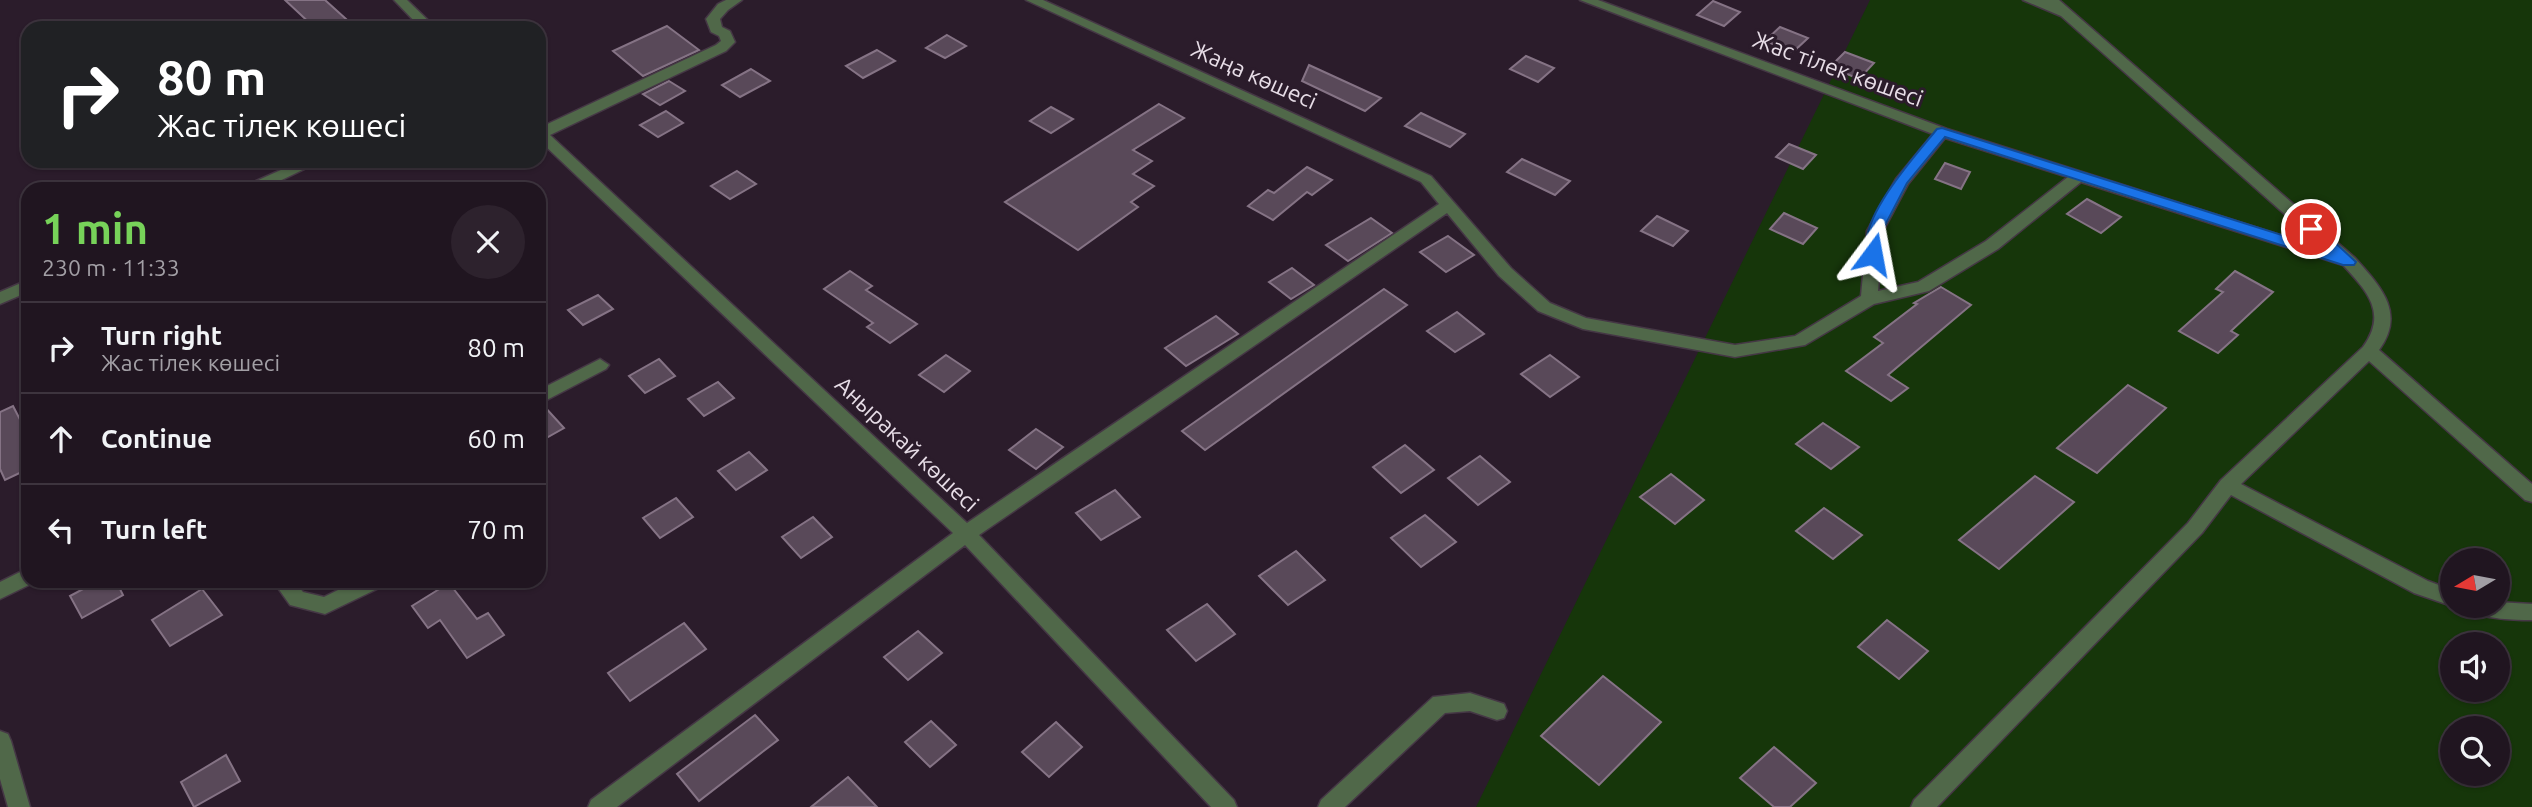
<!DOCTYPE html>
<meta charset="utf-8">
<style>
body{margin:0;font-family:Ubuntu,sans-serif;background:#2d222d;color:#f1f3f6;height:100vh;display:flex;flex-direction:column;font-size:26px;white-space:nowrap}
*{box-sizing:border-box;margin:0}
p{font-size:23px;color:#a29fa5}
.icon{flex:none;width:38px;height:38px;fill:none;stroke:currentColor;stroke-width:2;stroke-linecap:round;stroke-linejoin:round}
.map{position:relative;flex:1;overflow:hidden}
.side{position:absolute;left:21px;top:182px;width:525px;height:406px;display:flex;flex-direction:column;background:#201520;border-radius:21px;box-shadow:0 2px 5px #0004,0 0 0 2px #3d343e}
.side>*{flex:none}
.top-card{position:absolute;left:21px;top:21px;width:525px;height:147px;border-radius:21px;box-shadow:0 2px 5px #0004,0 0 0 2px #3d343e;background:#202124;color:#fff;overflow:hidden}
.needle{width:46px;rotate:260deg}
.controls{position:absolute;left:2440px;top:548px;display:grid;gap:14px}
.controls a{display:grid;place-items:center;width:70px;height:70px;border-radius:50%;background:#201520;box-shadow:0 2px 5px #0004,0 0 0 2px #3d343e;font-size:35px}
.pin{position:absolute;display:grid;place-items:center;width:60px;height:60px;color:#fff;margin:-30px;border:4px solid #fff;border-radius:50%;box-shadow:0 2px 7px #0007}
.me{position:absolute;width:77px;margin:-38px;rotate:13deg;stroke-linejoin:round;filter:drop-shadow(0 0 5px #0008)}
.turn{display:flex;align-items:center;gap:24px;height:147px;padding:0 21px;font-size:32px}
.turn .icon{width:91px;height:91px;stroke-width:2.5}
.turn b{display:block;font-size:49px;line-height:60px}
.round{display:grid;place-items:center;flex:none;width:74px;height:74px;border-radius:37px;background:#2d222d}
.headline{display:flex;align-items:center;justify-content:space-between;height:119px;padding:0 21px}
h1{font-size:42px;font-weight:600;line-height:52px;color:#77d259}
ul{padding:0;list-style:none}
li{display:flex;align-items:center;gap:21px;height:91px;padding:0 21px;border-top:2px solid #3d343e}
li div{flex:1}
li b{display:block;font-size:26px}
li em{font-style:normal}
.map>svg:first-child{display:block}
.green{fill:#16360a;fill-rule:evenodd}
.building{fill:#594959;stroke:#857385;stroke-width:2}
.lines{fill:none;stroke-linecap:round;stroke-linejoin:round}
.minor-casing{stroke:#453745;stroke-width:3}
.minor{fill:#506849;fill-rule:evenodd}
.route{fill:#1a73e8;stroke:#114b97;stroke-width:2}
.labels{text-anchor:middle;stroke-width:6;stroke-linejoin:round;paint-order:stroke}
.street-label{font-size:23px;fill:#e7dde7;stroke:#2b1c2b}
</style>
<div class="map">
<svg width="2532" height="807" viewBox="0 0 2532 807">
<rect width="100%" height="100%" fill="#2b1c2b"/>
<path class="green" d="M1870 0H2532V807H1476ZM2452 560H2497V606H2452ZM2452 644H2497V690H2452ZM2452 728H2497V774H2452Z"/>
<g class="building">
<path d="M285 0H325L356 28H315Z"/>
<path d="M1713 1 1740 12 1724 26 1697 15Z"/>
<path d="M667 26 699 50 643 76 613 51Z"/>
<path d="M1780 27 1808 38 1793 52 1765 41Z"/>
<path d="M947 35 966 46 945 58 926 48Z"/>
<path d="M877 50 895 61 863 78 846 66Z"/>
<path d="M1845 52 1874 63 1859 79 1830 67Z"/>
<path d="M1526 56 1554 68 1538 82 1510 69Z"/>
<path d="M1309 65 1381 98 1365 111 1302 81Z"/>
<path d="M751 69 770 81 740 97 722 85Z"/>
<path d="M669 81 685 91 660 105 643 94Z"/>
<path d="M1159 104 1184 118 1133 150 1152 161 1133 174 1154 186 1131 202 1138 207 1078 250 1005 202Z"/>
<path d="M1051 107 1073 119 1051 133 1030 121Z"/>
<path d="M666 111 683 123 658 137 640 125Z"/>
<path d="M1421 113 1465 134 1450 147 1405 126Z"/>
<path d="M1789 144 1816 155 1803 169 1776 157Z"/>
<path d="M1522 159 1570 181 1555 195 1507 172Z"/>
<path d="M1945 163 1970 172 1961 189 1935 179Z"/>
<path d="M1307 167 1332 180 1312 195 1307 192 1273 220 1248 206 1268 190 1274 193Z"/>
<path d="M737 171 756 184 730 199 711 186Z"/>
<path d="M2087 199 2121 217 2101 233 2067 214Z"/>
<path d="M1784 213 1817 228 1803 244 1770 229Z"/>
<path d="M1657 216 1688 231 1673 246 1641 231Z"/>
<path d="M1371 218 1392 233 1348 261 1326 245Z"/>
<path d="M1448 236 1474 255 1446 272 1420 252Z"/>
<path d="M1292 268 1314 285 1291 299 1269 282Z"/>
<path d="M850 271 872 286 866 290 917 324 890 343 867 327 873 323 824 289Z"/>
<path d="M2235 271 2273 292 2231 331 2238 335 2218 353 2179 331 2223 292 2216 289Z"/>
<path d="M1941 287 1971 305 1888 375 1908 388 1891 401 1846 371 1883 343 1874 337 1917 304 1914 303Z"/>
<path d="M1384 289 1407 305 1205 450 1182 431Z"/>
<path d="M598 295 613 309 583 325 568 310Z"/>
<path d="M1457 312 1484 334 1455 352 1427 331Z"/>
<path d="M1216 316 1238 334 1186 366 1165 348Z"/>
<path d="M946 355 970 371 944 392 919 375Z"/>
<path d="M1550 355 1579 377 1550 397 1521 374Z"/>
<path d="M659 359 675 376 645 393 629 376Z"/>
<path d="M718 382 734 398 704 416 688 399Z"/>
<path d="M2128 385 2166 408 2097 473 2057 448Z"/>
<path d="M543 405 564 428 539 442V406Z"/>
<path d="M13 406 28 435V469L5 480 0 469V412Z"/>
<path d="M1823 423 1859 447 1831 469 1796 444Z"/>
<path d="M1036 429 1063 447 1036 469 1009 450Z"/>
<path d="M1405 445 1434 470 1401 493 1373 467Z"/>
<path d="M749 452 767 470 736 490 718 471Z"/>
<path d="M1480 456 1510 482 1478 505 1448 478Z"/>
<path d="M1671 474 1704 500 1675 524 1640 497Z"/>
<path d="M2035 476 2074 502 1999 569 1959 540Z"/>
<path d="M1115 490 1140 517 1101 540 1076 513Z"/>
<path d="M676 498 693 517 660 538 643 518Z"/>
<path d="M1824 508 1862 535 1833 559 1796 531Z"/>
<path d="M1425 515 1456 542 1421 567 1391 538Z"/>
<path d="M813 517 832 537 801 558 782 537Z"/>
<path d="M1296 551 1325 580 1288 605 1259 576Z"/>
<path d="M98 581H116L123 595 82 618 70 596Z"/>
<path d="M449 583 477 619 488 613 504 635 467 658 440 620 428 628 412 606Z"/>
<path d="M202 589 222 615 170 646 152 620Z"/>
<path d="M1207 604 1235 634 1196 661 1167 630Z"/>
<path d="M1887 620 1928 651 1899 679 1858 647Z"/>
<path d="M684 623 706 649 630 701 608 673Z"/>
<path d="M918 631 942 653 908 680 884 657Z"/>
<path d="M1603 676 1661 722 1599 785 1541 736Z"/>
<path d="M755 715 778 740 699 801 677 774Z"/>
<path d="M931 721 956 745 930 767 905 742Z"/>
<path d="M1056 722 1082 747 1049 777 1022 752Z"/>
<path d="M1774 747 1816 783 1790 807H1774L1740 778Z"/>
<path d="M226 755 240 781 194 807 181 782Z"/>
<path d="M848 777 877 807H811Z"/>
</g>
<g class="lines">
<g class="minor-casing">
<g id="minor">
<path d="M394 0H407L436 28H421Z"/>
<path d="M726 0H742L728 10 720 19 722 27 730 31 735 42 726 51 550 135 967 523 1439 204 1421 182 1026 0H1043L1431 176 1511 268 1550 303 1586 318 1735 345 1795 336 1861 296 1867 231 1896 179 1933 134 1580 0H1598L1947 129 2324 249 2061 16 2023 0H2059L2355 258C2381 287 2406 313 2379 350L2532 484V502L2525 500 2369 361 2241 484 2428 581 2452 590V606H2454H2452L2414 593 2231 495 2202 533 1937 807H1911L1914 800 2188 523 2221 480 2363 347C2388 313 2367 291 2343 265L2081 182 1998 249 1929 291 1874 304 1805 345 1735 357 1583 329 1538 311 1499 276 1447 213 979 535 1234 800 1237 807H1211L965 545 617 807H588L591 800 953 533 539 140V128L716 45 721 41 719 36 711 32 706 19 718 4ZM1945 138 2068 177 1986 241 1918 282 1878 291 1883 231 1908 184Z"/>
<path d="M301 161H321L263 189H242L245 186Z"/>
<path d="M28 280V292L0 304V292Z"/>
<path d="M600 359 609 365 606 369 539 404V390Z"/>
<path d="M28 568V581L35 582 0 599V582Z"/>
<path d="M273 581H294L303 592 324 597 356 581H384L381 587 325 614 290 605Z"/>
<path d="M2497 602 2532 604V620C2511 620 2490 619 2470 612L2467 606H2497Z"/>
<path d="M1470 693 1504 704 1507 711 1504 718 1497 720 1470 711 1445 713 1345 807H1318L1321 800 1433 697Z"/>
<path d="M0 731 8 734 11 741 30 807H8L0 779Z"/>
</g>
</g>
<use href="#minor" class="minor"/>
</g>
<path class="route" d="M1942 128 2326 249 2304 229 2306 225H2316L2356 262 2354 265H2343L1945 137 1907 183 1882 231 1878 257H1868C1854 222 1916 155 1937 129Z"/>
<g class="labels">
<g class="street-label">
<text transform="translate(1838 69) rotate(20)" y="8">Жас тілек көшесі</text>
<text transform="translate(1254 75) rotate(24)" y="8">Жаңа көшесі</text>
<text transform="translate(907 444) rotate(43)" y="8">Аныракай көшесі</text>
</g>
</g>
</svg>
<div class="controls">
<a><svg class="needle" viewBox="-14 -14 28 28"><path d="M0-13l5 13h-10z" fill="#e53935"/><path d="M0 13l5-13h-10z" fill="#a29fa5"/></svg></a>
<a><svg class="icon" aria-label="sound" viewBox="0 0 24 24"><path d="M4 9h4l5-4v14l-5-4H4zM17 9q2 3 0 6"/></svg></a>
<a><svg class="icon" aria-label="search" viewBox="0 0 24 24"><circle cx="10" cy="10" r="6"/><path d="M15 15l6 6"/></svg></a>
</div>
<div class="pin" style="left:2311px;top:229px;background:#d93025"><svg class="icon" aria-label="arrive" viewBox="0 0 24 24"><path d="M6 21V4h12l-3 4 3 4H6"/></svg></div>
<svg class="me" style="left:1873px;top:254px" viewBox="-20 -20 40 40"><path d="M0-17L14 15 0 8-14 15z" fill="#1a73e8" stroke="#fff" stroke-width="4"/></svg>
<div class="top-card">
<div class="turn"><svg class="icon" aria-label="right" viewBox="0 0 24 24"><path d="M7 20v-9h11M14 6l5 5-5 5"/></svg><div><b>80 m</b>Жас тілек көшесі</div></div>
</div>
<section class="side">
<div class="headline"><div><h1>1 min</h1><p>230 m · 11:33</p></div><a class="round"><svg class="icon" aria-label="close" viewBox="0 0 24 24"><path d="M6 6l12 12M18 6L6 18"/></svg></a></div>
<ul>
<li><svg class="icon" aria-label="right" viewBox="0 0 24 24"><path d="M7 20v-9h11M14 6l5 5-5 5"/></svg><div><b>Turn right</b><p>Жас тілек көшесі</p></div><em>80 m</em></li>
<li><svg class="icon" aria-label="ahead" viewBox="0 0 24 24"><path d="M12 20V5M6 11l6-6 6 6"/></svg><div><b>Continue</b></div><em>60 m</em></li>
<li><svg class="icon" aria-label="left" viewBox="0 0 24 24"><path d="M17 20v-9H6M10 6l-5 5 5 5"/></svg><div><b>Turn left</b></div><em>70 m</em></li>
</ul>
</section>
</div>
